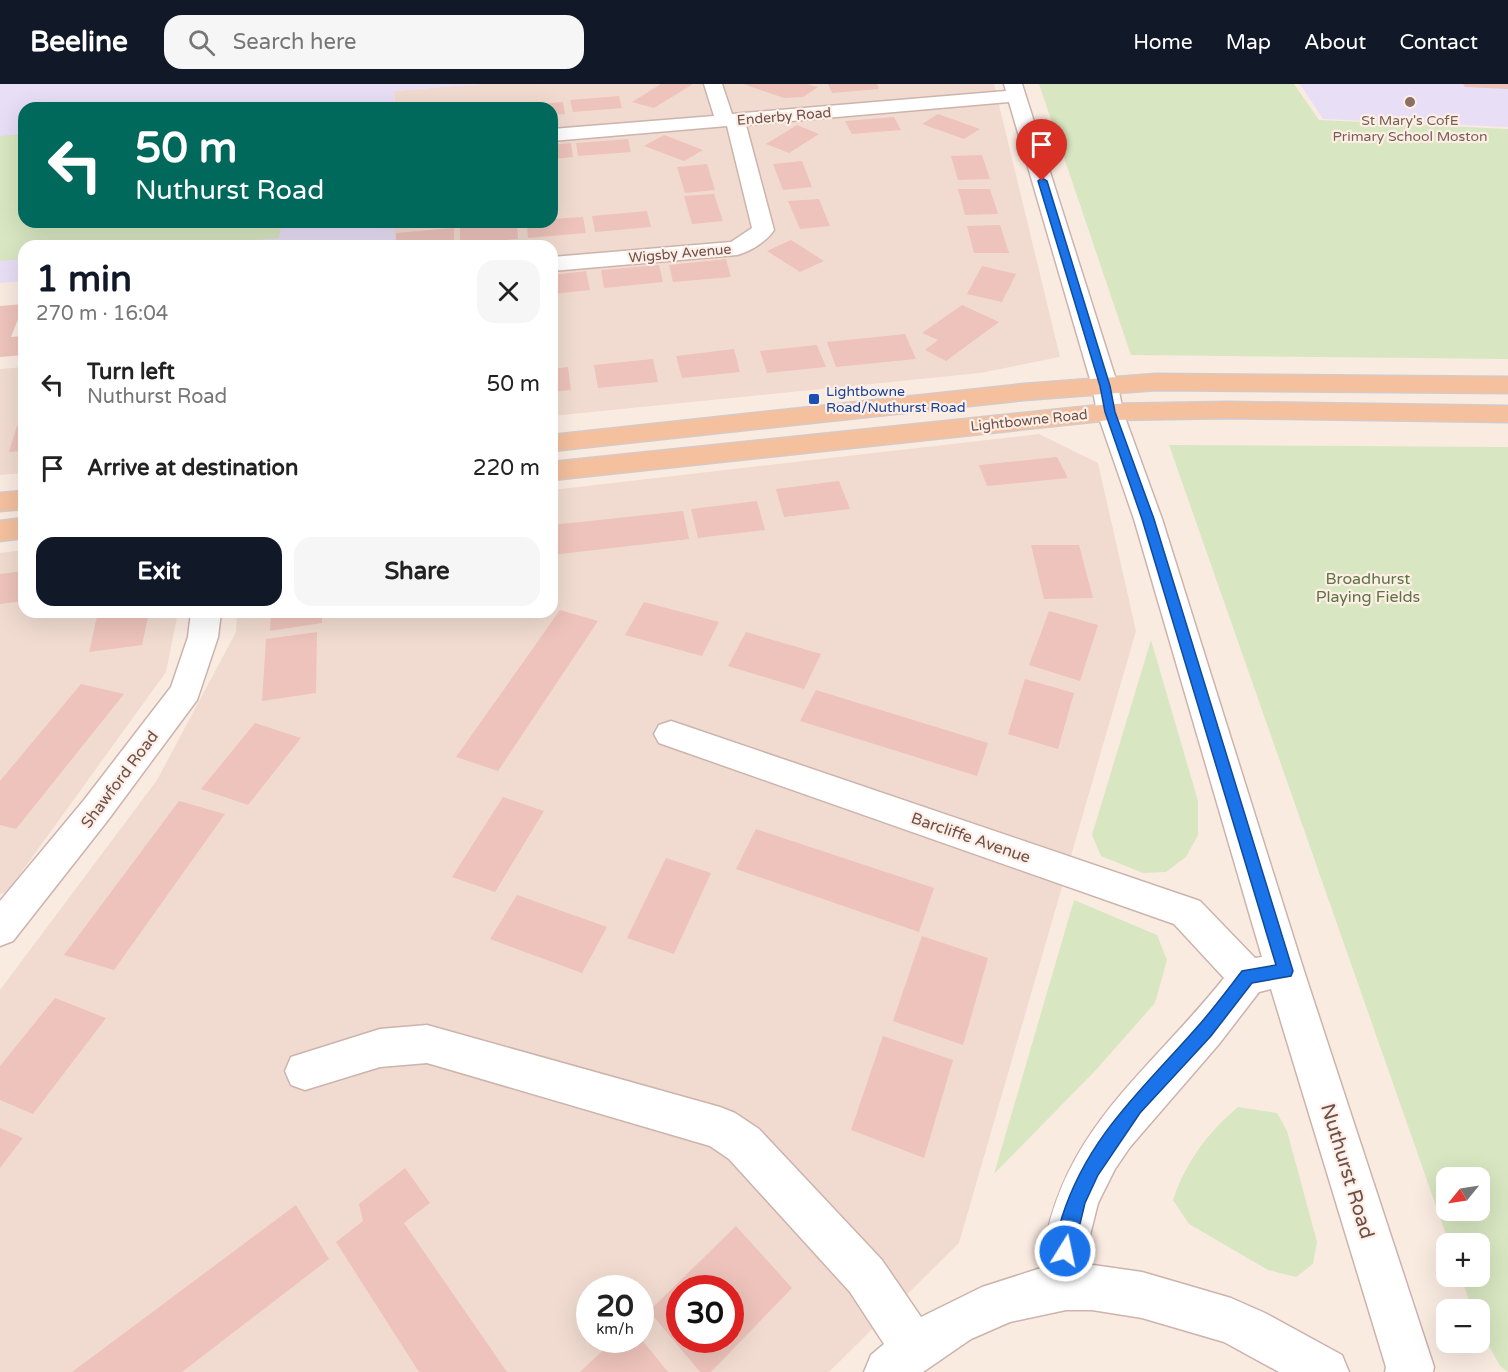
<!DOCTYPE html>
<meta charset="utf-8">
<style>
body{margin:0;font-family:"Varela Round",sans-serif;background:#f6f6f6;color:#222;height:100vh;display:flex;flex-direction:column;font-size:22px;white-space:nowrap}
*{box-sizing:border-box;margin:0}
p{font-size:20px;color:#767676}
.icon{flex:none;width:33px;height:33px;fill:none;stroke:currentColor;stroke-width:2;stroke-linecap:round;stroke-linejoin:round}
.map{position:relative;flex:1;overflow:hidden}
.drawer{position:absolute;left:18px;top:156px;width:540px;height:378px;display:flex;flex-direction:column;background:#fff;border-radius:18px;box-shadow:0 6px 24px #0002}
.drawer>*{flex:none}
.guide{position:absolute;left:18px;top:18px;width:540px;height:126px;border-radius:18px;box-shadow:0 6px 24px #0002;background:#00695c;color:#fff;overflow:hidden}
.needle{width:39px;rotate:240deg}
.fabs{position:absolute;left:1436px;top:1083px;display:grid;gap:12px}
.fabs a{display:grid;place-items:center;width:54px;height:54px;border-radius:12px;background:#fff;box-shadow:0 6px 24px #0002;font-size:30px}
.speed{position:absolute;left:576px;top:1191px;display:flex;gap:12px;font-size:30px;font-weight:700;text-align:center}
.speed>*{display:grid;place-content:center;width:78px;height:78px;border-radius:50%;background:#fff;box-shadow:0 6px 24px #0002;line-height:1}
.speed small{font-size:15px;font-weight:400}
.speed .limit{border:9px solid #d22;background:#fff;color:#111}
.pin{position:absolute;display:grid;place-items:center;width:51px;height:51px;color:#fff;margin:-62px -26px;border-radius:50% 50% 50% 0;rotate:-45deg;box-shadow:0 0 6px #0007}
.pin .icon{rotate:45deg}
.me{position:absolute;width:66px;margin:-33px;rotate:10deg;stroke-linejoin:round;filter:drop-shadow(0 0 4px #0008)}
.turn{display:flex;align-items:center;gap:21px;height:126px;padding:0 18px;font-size:27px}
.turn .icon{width:78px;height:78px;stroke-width:2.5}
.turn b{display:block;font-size:42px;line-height:51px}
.round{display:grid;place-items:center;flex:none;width:63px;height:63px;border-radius:18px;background:#f6f6f6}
.summary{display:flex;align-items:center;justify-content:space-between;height:102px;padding:0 18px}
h1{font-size:36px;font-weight:700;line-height:45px;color:#111827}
.cta{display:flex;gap:12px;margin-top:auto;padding:12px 18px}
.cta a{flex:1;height:69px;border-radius:18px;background:#111827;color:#fff;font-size:24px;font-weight:700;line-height:69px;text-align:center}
.cta a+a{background:#f6f6f6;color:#222}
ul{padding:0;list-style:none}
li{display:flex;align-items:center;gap:18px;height:84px;padding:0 18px}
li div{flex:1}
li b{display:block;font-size:22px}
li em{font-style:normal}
header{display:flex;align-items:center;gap:36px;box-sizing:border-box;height:84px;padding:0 30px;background:#111827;color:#fff}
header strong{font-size:28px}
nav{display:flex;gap:33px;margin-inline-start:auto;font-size:21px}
.search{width:420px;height:54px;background:#f6f6f6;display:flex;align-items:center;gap:15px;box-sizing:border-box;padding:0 21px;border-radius:18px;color:#767676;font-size:22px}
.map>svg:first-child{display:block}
.residential{fill:#f1dbd0;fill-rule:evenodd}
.education{fill:#e8def6}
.green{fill:#d8e6c1;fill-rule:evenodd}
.building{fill:#edc3bb;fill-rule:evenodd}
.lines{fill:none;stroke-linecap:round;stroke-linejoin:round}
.minor-casing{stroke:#ccb3ac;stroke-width:3}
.major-casing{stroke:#d4cac9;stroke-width:3}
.minor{fill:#fff;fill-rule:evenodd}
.major{fill:#f4c09e;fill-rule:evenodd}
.route{fill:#1a73e8;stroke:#114b97;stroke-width:1.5}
.education-dot{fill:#8d6e63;stroke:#fdefe6;stroke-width:2}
.transit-dot{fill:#1a4fb4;stroke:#fdefe6;stroke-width:2}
.labels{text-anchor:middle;stroke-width:4.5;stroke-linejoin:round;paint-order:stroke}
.far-street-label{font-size:14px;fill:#6f4f4a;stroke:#fdefe6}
.far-education-label{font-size:14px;fill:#785e54;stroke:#fdefe6}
.far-transit-label{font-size:14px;fill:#164399;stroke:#fdefe6;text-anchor:start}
.park-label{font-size:16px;fill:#5d7443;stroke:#fdefe6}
.street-label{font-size:16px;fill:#6f4f4a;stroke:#fdefe6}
.near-street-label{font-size:20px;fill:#6f4f4a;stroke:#fdefe6}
</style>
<header>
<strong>Beeline</strong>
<div class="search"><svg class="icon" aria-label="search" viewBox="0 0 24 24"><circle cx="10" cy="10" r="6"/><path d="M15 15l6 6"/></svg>Search here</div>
<nav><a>Home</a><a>Map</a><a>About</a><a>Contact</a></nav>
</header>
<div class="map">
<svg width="1508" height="1288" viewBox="0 0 1508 1288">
<rect width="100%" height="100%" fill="#faebe1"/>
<g class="residential">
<path d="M480 0H994L1060 273 980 289 552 332V162H386L388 138H552V24H395L394 7Z"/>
<path d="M24 283V389L0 391V285Z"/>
<path d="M1039 350 1098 379 1136 547 959 1159 829 1288H0V906L157 696 236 548 237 528H552V406ZM590 1204H640V1256H590ZM680 1204H730V1256H680Z"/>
<path d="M24 466V528H178L166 588 7 808 0 810V469Z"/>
</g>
<g class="education">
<path d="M0 0H480L394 7V24H24V138H395V162H24V197L0 199Z"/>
<path d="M1300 0H1508V43L1323 35Z"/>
</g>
<g class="green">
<path d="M1039 0H1294L1319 36 1508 45V275L1131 271Z"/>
<path d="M24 50V138H282L279 154 183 162H24V175L0 177V52Z"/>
<path d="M1169 361 1508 363V1288L1500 1282 1480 1246 1479 1226 1472 1225 1461 1193 1479 1192V1160L1449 1159ZM1446 1094H1479V1126H1446Z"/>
<path d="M1151 556 1198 717V751L1186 773 1166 788 1143 789 1101 772 1092 751Z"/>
<path d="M1074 816 1157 851 1167 876 1155 919 1095 987 994 1090Z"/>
<path d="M1238 1023 1277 1029 1287 1047 1317 1158 1313 1180 1296 1193 1268 1186 1189 1140 1173 1116C1185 1079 1208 1048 1238 1023Z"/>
</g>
<g class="building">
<path d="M661 0H693L654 24 632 18Z"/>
<path d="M743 0H807L818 3 803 13 784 14Z"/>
<path d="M828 0H877L879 5 832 9Z"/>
<path d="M1463 0H1508V5L1465 3Z"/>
<path d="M619 12 622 24 573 28 570 16Z"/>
<path d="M563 18 565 30 552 31V24H514L513 22Z"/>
<path d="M938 30 980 45 964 55 922 40Z"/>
<path d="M894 33 901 46 852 50 845 37Z"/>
<path d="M797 41 819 50 789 69 766 60Z"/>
<path d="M664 51 703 66 684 77 644 62Z"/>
<path d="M628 55 631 68 578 72 576 59Z"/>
<path d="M571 59 573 73 552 75V61Z"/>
<path d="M982 71 990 95 958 96 951 72Z"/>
<path d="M802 77 812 103 783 106 773 80Z"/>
<path d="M707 80 715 106 685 109 677 83Z"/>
<path d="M958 105H990L998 130 965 131Z"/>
<path d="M714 110 723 137 692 140 684 112Z"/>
<path d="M819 115 830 142 800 145 788 117Z"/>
<path d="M647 127 651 143 595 148 592 132Z"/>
<path d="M583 133 586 149 528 154 527 138H552V135Z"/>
<path d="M517 139 518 155 460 160V144Z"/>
<path d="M1000 141 1009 169H974L967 142Z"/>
<path d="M454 144V160L396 162V149Z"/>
<path d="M791 156 824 177 800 188 767 167Z"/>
<path d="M726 175 731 193 673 198 669 181Z"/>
<path d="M659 181 663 198 604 204 601 186Z"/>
<path d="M982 182 1016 190 1002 218 967 210Z"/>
<path d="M586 187 590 206 552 210V191Z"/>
<path d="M24 220 11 253 24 252V271L0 273V222Z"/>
<path d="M962 221 999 238 946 277 925 266 938 256 922 249Z"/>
<path d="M905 250 916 275 836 283 827 258Z"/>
<path d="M817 261 826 283 767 289 760 267Z"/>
<path d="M734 265 740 288 682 294 676 272Z"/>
<path d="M653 275 658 298 598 304 594 281Z"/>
<path d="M568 283 571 306 552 308V285Z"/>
<path d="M17 342H24V367L9 368Z"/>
<path d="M1057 373 1068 394 987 402 979 381Z"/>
<path d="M839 397 850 425 784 433 776 405Z"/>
<path d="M757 417 765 446 698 454 691 425Z"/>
<path d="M683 427 689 455 552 471V441Z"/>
<path d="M1031 461H1079L1093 514 1044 515Z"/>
<path d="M24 487V517L0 520V490Z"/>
<path d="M644 518 719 538 702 572 625 551Z"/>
<path d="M560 526 598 537 498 687 456 673Z"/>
<path d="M1049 527 1098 541 1080 597 1029 581Z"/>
<path d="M98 528H149L142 561 89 568Z"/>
<path d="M271 528H322V539L270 547Z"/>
<path d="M317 548 316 609 262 617 266 555Z"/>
<path d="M746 548 821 570 804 605 728 582Z"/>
<path d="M1025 595 1074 609 1058 665 1008 650Z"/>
<path d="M81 600 124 610 16 745 0 741V697Z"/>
<path d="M816 606 988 659 977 692 800 637Z"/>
<path d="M255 639 301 654 248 721 201 705Z"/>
<path d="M503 713 544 727 495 808 452 793Z"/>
<path d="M179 717 225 730 114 886 64 871Z"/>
<path d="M756 745 934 804 919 848 736 785Z"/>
<path d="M666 774 711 789 674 870 627 854Z"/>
<path d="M517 811 607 843 582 889 490 855Z"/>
<path d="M922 852 988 874 963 961 893 937Z"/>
<path d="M55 914 106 934 33 1030 0 1016V982Z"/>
<path d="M883 952 953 976 924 1074 851 1046Z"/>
<path d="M0 1044 23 1054 0 1084Z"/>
<path d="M405 1084 430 1119 404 1139 507 1288H419L336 1158 363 1137 359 1120Z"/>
<path d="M296 1121 329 1175 182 1288H72Z"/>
<path d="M736 1142 792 1204 711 1288H700L649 1227ZM680 1204H730V1256H680Z"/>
<path d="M614 1256H642L668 1288H580Z"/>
</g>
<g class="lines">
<g class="minor-casing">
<g id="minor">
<path d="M704 0H722L732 30 1006 7 1004 0H1022L1118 302 1123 328 1162 435 1304 887 1434 1283 1433 1288H1385L1386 1283 1271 905 1259 908 1219 960 1130 1063 1115 1085 1098 1119 1090 1151 1086 1180 1142 1188 1231 1214 1265 1229 1342 1271 1349 1288H1279L1224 1258 1142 1234 1092 1226H1066L1010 1238 971 1255 923 1288H864L871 1271 884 1260 850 1208 729 1075 710 1062 427 979 380 983 305 1006 291 1001 285 987 291 973 380 945 427 941 720 1023 735 1029 759 1045 882 1176 921 1233 982 1203 1041 1184C1057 1048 1145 993 1224 894L1174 840 659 659 654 650 659 641 671 637 683 641 1200 817 1255 874 1262 873 1134 435 1097 328 1092 302 1009 18 746 41 774 146C767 157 750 168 737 171L552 187V173L731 158 752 144 727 42 552 57V45L714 32Z"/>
<path d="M191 528H221L218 553 197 616 108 736 13 857 0 862V817L84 716 171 603 188 553Z"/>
</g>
</g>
<g class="major-casing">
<g id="major">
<path d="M1156 290 1508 293V309L1156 306 1024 316 552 367V351L1024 300Z"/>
<path d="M1228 318 1508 322V338L1228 334 1110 336 552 396V378L1110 320Z"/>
<path d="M24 407V425L0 427V409Z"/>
<path d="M24 434V454L0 457V437Z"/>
</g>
</g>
<use href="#minor" class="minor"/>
<use href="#major" class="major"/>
</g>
<path class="route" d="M1042 94 1047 97 1110 302 1115 328 1154 435 1293 887 1291 892 1252 899 1211 952 1140 1029 1098 1091 1085 1119 1072 1173 1065 1176 1059 1173C1053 1160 1058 1146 1062 1133 1088 1051 1145 1003 1199 941 1214 924 1228 905 1242 887L1276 881 1142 435 1105 328 1100 302 1038 97Z"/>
<circle class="education-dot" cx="1410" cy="18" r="6"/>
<rect class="transit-dot" x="808" y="309" width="12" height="12" rx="3"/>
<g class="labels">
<g class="far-street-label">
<text transform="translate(784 32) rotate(-5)" y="5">Enderby Road</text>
<text transform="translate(680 169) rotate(-5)" y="5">Wigsby Avenue</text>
<text transform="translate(1029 336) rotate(-6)" y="5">Lightbowne Road</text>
</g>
<g class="far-education-label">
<text x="1410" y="41">St Mary's CofE<tspan x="1410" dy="16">Primary School Moston</tspan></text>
</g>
<g class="far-transit-label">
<text x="826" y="312">Lightbowne<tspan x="826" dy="16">Road/Nuthurst Road</tspan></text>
</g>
<g class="park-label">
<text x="1368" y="500">Broadhurst<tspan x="1368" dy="18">Playing Fields</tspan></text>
</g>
<g class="street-label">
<text transform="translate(119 695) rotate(-53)" y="6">Shawford Road</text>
<text transform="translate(971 753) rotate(19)" y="6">Barcliffe Avenue</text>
</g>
<g class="near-street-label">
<text transform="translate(1348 1087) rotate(73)" y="7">Nuthurst Road</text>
</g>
</g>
</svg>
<div class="fabs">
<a><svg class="needle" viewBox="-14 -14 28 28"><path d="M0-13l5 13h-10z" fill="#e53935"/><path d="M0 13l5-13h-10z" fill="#767676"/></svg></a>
<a>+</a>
<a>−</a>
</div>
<div class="speed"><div>20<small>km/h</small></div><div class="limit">30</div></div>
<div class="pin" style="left:1042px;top:97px;background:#d93025"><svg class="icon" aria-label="arrive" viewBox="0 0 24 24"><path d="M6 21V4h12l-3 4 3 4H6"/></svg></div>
<svg class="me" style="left:1065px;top:1167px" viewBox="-20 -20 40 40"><circle r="17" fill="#1a73e8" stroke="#fff" stroke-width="3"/><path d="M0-11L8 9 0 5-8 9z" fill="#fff"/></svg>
<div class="guide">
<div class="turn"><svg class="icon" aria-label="left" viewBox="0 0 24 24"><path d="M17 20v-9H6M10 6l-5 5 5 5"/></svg><div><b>50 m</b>Nuthurst Road</div></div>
</div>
<section class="drawer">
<div class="summary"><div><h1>1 min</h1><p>270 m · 16:04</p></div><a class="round"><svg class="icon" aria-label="close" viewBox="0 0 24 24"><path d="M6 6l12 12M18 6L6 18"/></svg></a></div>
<ul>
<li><svg class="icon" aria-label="left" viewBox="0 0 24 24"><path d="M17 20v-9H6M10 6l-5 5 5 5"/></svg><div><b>Turn left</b><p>Nuthurst Road</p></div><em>50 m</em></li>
<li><svg class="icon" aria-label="arrive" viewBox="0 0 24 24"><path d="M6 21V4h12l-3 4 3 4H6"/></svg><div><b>Arrive at destination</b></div><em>220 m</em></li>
</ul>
<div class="cta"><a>Exit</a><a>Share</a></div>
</section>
</div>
